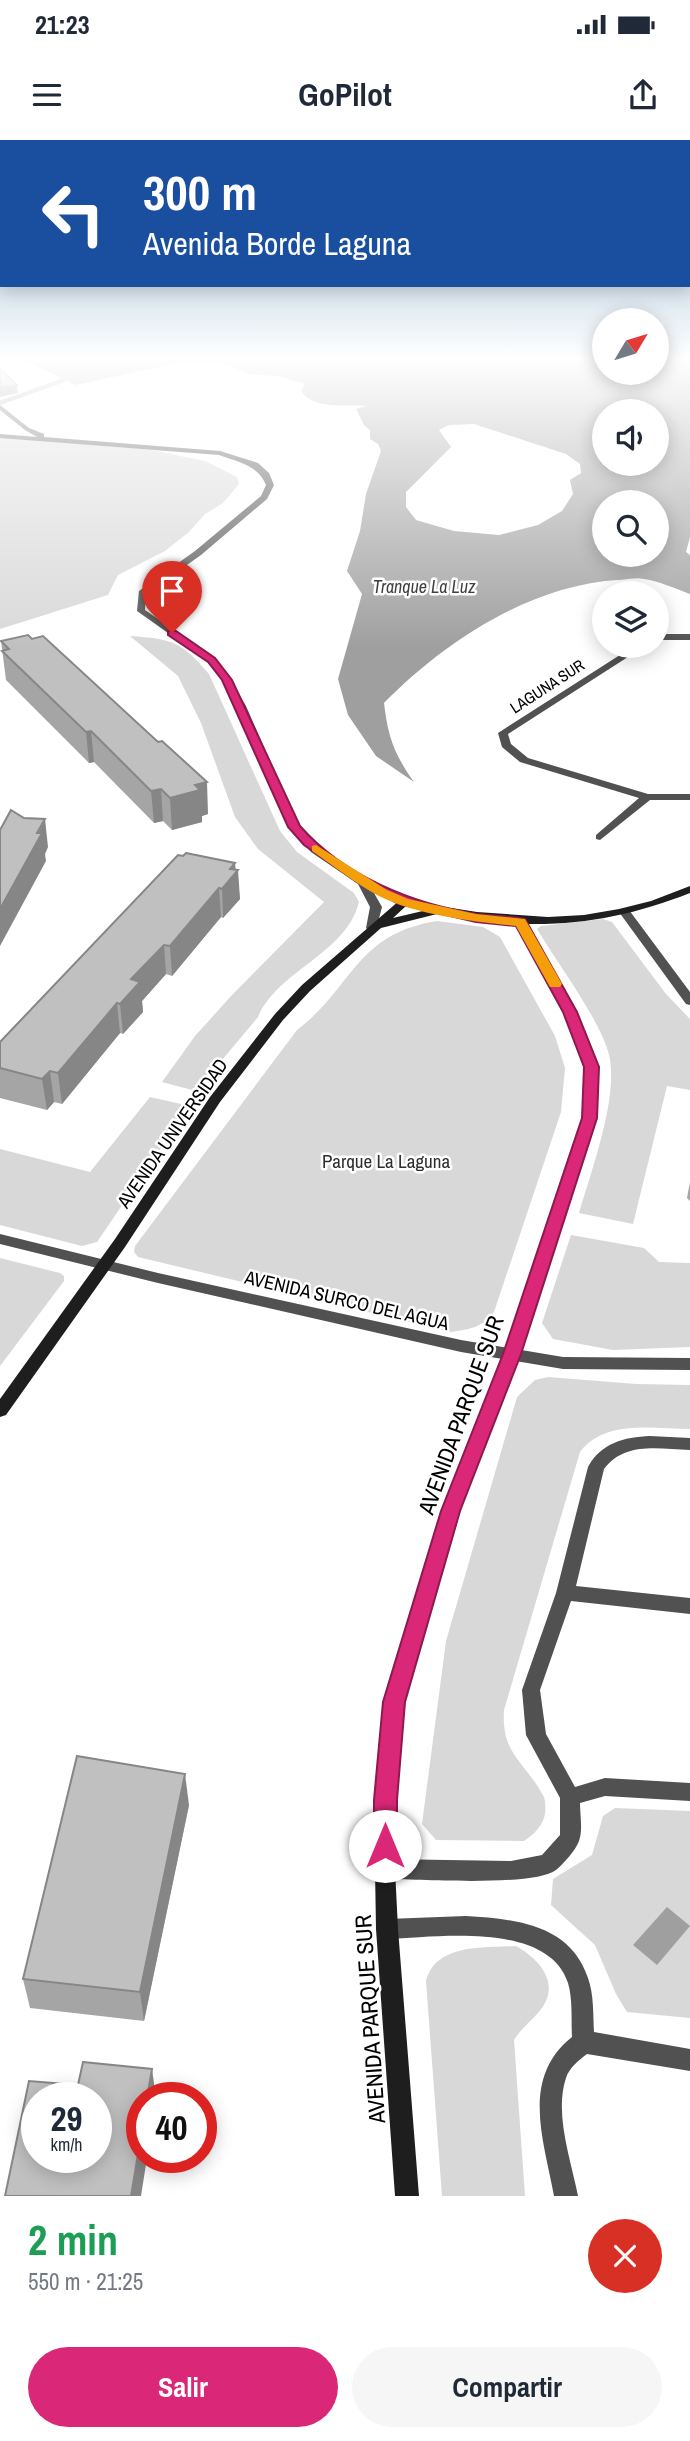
<!DOCTYPE html>
<html lang="es">
<meta charset="utf-8">
<style>
body{margin:0;font-family:"Archivo Narrow",sans-serif;background:#f6f6f7;color:#1f2937;height:100vh;display:flex;flex-direction:column;font-size:26px;white-space:nowrap}
*{box-sizing:border-box;margin:0}
p{font-size:23px;color:#747a83}
.icon{flex:none;width:38px;height:38px;fill:none;stroke:currentColor;stroke-width:2;stroke-linecap:round;stroke-linejoin:round}
.map{position:relative;height:2056px;overflow:hidden}
.sheet{display:flex;flex-direction:column;background:#fff;flex:1}
.sheet>*{flex:none}
.top-card{position:absolute;left:0px;top:0px;width:691px;height:147px;box-shadow:0 4px 18px #0003;background:#1a4fa0;color:#fff;overflow:hidden}
.needle{width:46px;rotate:52deg}
.controls{position:absolute;left:592px;top:168px;display:grid;gap:14px}
.controls a{display:grid;place-items:center;width:77px;height:77px;border-radius:50%;background:#fff;box-shadow:0 4px 18px #0003;font-size:35px}
.speed{position:absolute;left:21px;top:1942px;display:flex;gap:14px;font-size:35px;font-weight:700;text-align:center}
.speed>*{display:grid;place-content:center;width:91px;height:91px;border-radius:50%;background:#fff;box-shadow:0 4px 18px #0003;line-height:1}
.speed small{font-size:18px;font-weight:400}
.speed .limit{border:10px solid #d22;background:#fff;color:#111}
.pin{position:absolute;display:grid;place-items:center;width:60px;height:60px;color:#fff;margin:-72px -30px;border-radius:50% 50% 50% 0;rotate:-45deg;box-shadow:0 0 7px #0007}
.pin .icon{rotate:45deg}
.me{position:absolute;width:77px;margin:-38px;rotate:0deg;stroke-linejoin:round;filter:drop-shadow(0 0 5px #0008)}
.turn{display:flex;align-items:center;gap:24px;height:147px;padding:0 28px;font-size:32px}
.turn .icon{width:91px;height:91px;stroke-width:2.5}
.turn b{display:block;font-size:49px;line-height:60px}
.round{display:grid;place-items:center;flex:none;width:74px;height:74px;border-radius:37px;background:#f6f6f7}
.headline{display:flex;align-items:center;justify-content:space-between;height:119px;padding:0 28px}
h1{font-size:42px;font-weight:800;line-height:52px;color:#1e9e55}
.primary-button{display:flex;gap:14px;margin-top:auto;padding:14px 28px}
.primary-button a{flex:1;height:80px;border-radius:42px;background:#db2777;color:#fff;font-size:28px;font-weight:800;line-height:80px;text-align:center}
.primary-button a+a{background:#f6f6f7;color:#1f2937}
.status{display:flex;justify-content:space-between;align-items:center;height:49px;padding:0 35px;background:#fff;direction:ltr}
.status svg{height:19px;fill:currentColor}
header{display:flex;justify-content:space-between;align-items:center;height:91px;padding:0 28px;background:#fff;font-size:32px;font-weight:800}
.map>svg:first-child{display:block}
.green{fill:#d8d8d8}
.water{fill:#9f9f9f;fill-rule:evenodd}
.lines{fill:none;stroke-linecap:round;stroke-linejoin:round}
.stream{stroke:#9f9f9f;stroke-width:4.5}
.street{fill:#515151;fill-rule:evenodd}
.secondary{fill:#1e1e1e;fill-rule:evenodd}
.wall{fill:#a5a5a5}
.shaded-wall{fill:#868686}
.building{fill:#c0c0c0;stroke:#868686;stroke-width:2;fill-rule:evenodd}
.route{fill:#db2777;stroke:#8e194d;stroke-width:2}
.slow{fill:#f59e0b}
.labels{text-anchor:middle;stroke-width:5;stroke-linejoin:round;paint-order:stroke}
.far-street-label{font-size:16px;fill:#000;stroke:#fff}
.far-water-label{font-size:18px;font-style:italic;fill:#404040;stroke:#fff}
.street-label{font-size:19px;fill:#000;stroke:#fff}
.park-label{font-size:19px;fill:#2f2f2f;stroke:#fff}
.near-street-label{font-size:23px;fill:#000;stroke:#fff}
</style>
<div class="status"><b>21:23</b><svg viewBox="0 0 49 12"><path d="M0 12V9h3v3zM5 12V6h3v6zM10 12V3h3v9zM15 12V0h3v12zM26 1h20v11H26zM47 4h2v5h-2z"/></svg></div>
<header><svg class="icon" aria-label="menu" viewBox="0 0 24 24"><path d="M4 6h16M4 12h16M4 18h16"/></svg>GoPilot<svg class="icon" aria-label="share" viewBox="0 0 24 24"><path d="M12 15V3M7 8l5-5 5 5M5 13v7h14v-7"/></svg></header>
<div class="map">
<svg width="690" height="2056" viewBox="0 0 690 2056">
<rect width="100%" height="100%" fill="#fff"/>
<g class="green">
<path d="M0 297 151 310 205 321 237 337 239 344 223 363 205 374 189 392 165 411 118 435 108 455 0 489Z"/>
<path d="M130 496C172 499 181 501 209 534L280 691 297 712 354 753 359 762C346 814 278 830 258 877L196 951 162 942 195 896 232 855 324 762 258 709 235 677 201 583 178 536Z"/>
<path d="M603 779 612 782 666 854 690 879V950L667 946 633 1084 579 1073C591 1031 619 957 609 915 601 881 556 821 537 789L541 786Z"/>
<path d="M437 781 483 787 500 797 555 896 565 928 561 972 494 1172C482 1188 470 1189 451 1192L138 1117 134 1112 135 1106 297 890C353 848 355 794 437 781Z"/>
<path d="M150 957 181 964 187 970 97 1102 82 1106 0 1085V1009L90 1032Z"/>
<path d="M571 1095 644 1108 659 1122 690 1123V1207L613 1210 553 1199 542 1183Z"/>
<path d="M0 1118 60 1133 64 1136V1141L0 1226Z"/>
<path d="M548 1237 636 1244 690 1245V1289C654 1289 605 1279 580 1312L504 1570C501 1615 525 1621 544 1657 549 1677 541 1690 524 1701L436 1700 422 1684 446 1501 517 1257 535 1240Z"/>
<path d="M615 1668 690 1671V1878L627 1872 616 1854 595 1805 551 1765 553 1739 592 1715 603 1676Z"/>
<path d="M516 1806C534 1816 557 1837 546 1861 539 1876 522 1886 514 1900L525 2056H442L426 1841C436 1803 485 1808 516 1806Z"/>
</g>
<g class="water">
<path d="M24 220H604V233H656V220H690V397L686 412 690 415V454C676 449 659 441 644 439 636 437 626 440 617 440 529 446 445 501 384 563 388 597 394 614 414 642L376 616 348 575 338 539 362 454 347 431 360 391 366 354 381 311 378 304 370 299V290L364 285 356 269 366 266C347 264 313 270 301 251L305 244 278 236 248 234 227 224 201 222 172 224 76 245ZM604 271H656V324H604ZM474 284 566 314 580 324 581 333 570 340 573 354 562 371 538 385 499 395 454 391 416 380 406 367V352L451 307 439 290 449 285ZM604 362H656V415H604Z"/>
<path d="M667 1767 690 1786 657 1825 633 1805Z"/>
</g>
<g class="lines">
<path class="stream" d="M0 263 64 240"/>
<g class="street">
<path d="M0 265 29 288 44 294V297L220 311 258 323 269 333 274 345 267 359 201 415 146 454 145 470 215 518 226 532 246 566 295 679 307 696 348 729 408 760V764L404 765 374 753 382 767 376 790H368L366 788 370 767 358 744 311 712 289 687 245 584 219 535 209 522 137 471 139 451 195 411 261 356 266 345C258 325 238 322 219 315L0 298V294L37 297 25 290 0 270Z"/>
<rect x="656" y="494" width="34" height="6"/>
<path d="M634 506H645L508 594 511 604 528 618 648 654H690V660H650L600 700 596 699V695L639 658 520 622 502 607 498 593Z"/>
<path d="M625 769 629 770 690 852V865L686 864 619 772Z"/>
<path d="M0 1094 158 1133 461 1200 563 1217 690 1218V1230L563 1229 461 1212 158 1143 0 1104Z"/>
<path d="M650 1296 690 1298V1310C659 1309 625 1301 604 1329L576 1446 690 1458V1474L571 1461 540 1550 546 1594 575 1647 605 1638 690 1643V1661L605 1656 580 1663C580 1675 583 1690 579 1701 576 1710 563 1724 556 1730 534 1747 417 1739 385 1739L378 1736 375 1729 378 1722 385 1719 511 1721 542 1715 560 1695V1658L526 1595 522 1550 556 1453 588 1327C601 1303 624 1297 650 1296Z"/>
<path d="M466 1776C515 1779 570 1784 588 1838 594 1855 593 1874 594 1892L690 1909V1931L587 1914C579 1920 569 1928 566 1938 554 1974 571 2020 578 2056H554C544 2001 520 1938 572 1897 571 1880 573 1860 568 1843 548 1781 437 1797 387 1799L380 1796 376 1789 380 1782 387 1779Z"/>
</g>
<path class="secondary" d="M690 746V753C637 774 585 785 528 784L576 872 598 927 597 978 520 1215 459 1371 404 1562 395 1660V1729L398 1789 419 2056H395L376 1789 375 1729V1660L384 1562 441 1371 504 1215 583 978 584 927 564 872 516 783 441 773 381 788 310 851 283 880 220 962 125 1107 6 1275 0 1277V1259L115 1099 210 957 275 874 302 845 400 760 477 772 548 777 584 775 619 769 651 761ZM406 766 427 770 393 778Z"/>
</g>
<g class="wall">
<path d="M1 501 208 674 202 676V682L172 690 163 681 154 683 94 622 89 623 6 540Z"/>
<path d="M236 730 240 759 223 778 221 777 172 836 166 834 142 861 143 872 123 894 120 893 62 964 54 962 47 970 0 958V902Z"/>
<path d="M690 1042V1061L687 1058Z"/>
<path d="M189 1665 144 1881 30 1868 23 1839Z"/>
</g>
<g class="shaded-wall">
<path d="M17 245 18 253 0 257V248Z"/>
<path d="M91 591 94 622 89 623 86 592Z"/>
<path d="M207 642 208 674 202 676V682L172 690 170 658 195 645Z"/>
<path d="M161 649 163 681 154 683 151 651Z"/>
<path d="M45 679 48 707 45 714 46 721 0 806V769Z"/>
<path d="M235 723 236 733 238 730 240 759 223 778 222 749 230 729Z"/>
<path d="M219 748 221 777 172 836 170 806Z"/>
<path d="M164 805 166 834 142 861 143 872 123 894 120 864 131 839Z"/>
<path d="M117 863 120 893 62 964 58 933Z"/>
<path d="M50 931 54 962 47 970 42 939Z"/>
<path d="M185 1634 189 1665 144 1881 140 1852Z"/>
<path d="M152 1929 156 1958H147Z"/>
<path d="M142 1990V2018H147L141 2056H131Z"/>
</g>
<g class="building">
<path d="M0 229 17 245 0 248Z"/>
<path d="M28 495 32 499 43 496 158 602 162 601 207 642 195 645 200 650 170 658 161 649 151 651 91 591 86 592 2 511 9 509 1 501Z"/>
<path d="M11 670 24 678 45 679 37 693H42L0 769V690Z"/>
<path d="M186 713 235 723 230 729 238 730 222 749 219 748 170 806 164 805 131 839 140 842 120 864 117 863 58 933 50 931 42 939 0 928V902L178 715 183 716Z"/>
<path d="M77 1616 185 1634 140 1852 23 1839Z"/>
<path d="M83 1922 152 1929 147 1958H142V1990L131 2056H5L29 1941 78 1945ZM37 1958H96V2018H37Z"/>
</g>
<linearGradient id="sky" x2="0" y2="1"><stop stop-color="#8baccb"/><stop offset="0.43" stop-color="#fff"/><stop offset="1" stop-color="#fff" stop-opacity="0"/></linearGradient>
<rect width="690" height="508" fill="url(#sky)"/>
<path class="route" d="M168 491H176L215 518 232 540 300 686C344 736 412 764 477 774 493 776 509 776 525 779L577 872 599 927 597 978 521 1214 460 1371 405 1562 397 1660V1706L394 1714 385 1717 377 1714 374 1706V1660L383 1562 441 1371 503 1214 582 978 584 927 563 872 516 786 476 782 399 764 357 742 304 705 288 687 222 540 208 522 168 495Z"/>
<path class="slow" d="M316 705 387 750 408 759 476 774 525 779 562 844 560 847H550L516 786C472 781 420 776 379 756 356 744 334 726 312 711V706Z"/>
<g class="labels">
<g class="far-street-label">
<text transform="translate(547 546) rotate(-33)" y="6">LAGUNA SUR</text>
</g>
<g class="far-water-label">
<text x="424" y="453">Tranque La Luz</text>
</g>
<g class="street-label">
<text transform="translate(172 993) rotate(-55)" y="7">AVENIDA UNIVERSIDAD</text>
<text transform="translate(347 1160) rotate(13)" y="7">AVENIDA SURCO DEL AGUA</text>
</g>
<g class="park-label">
<text x="386" y="1028">Parque La Laguna</text>
</g>
<g class="near-street-label">
<text transform="translate(461 1275) rotate(-70)" y="8">AVENIDA PARQUE SUR</text>
<text transform="translate(370 1879) rotate(-94)" y="8">AVENIDA PARQUE SUR</text>
</g>
</g>
</svg>
<div class="controls">
<a><svg class="needle" viewBox="-14 -14 28 28"><path d="M0-13l5 13h-10z" fill="#e53935"/><path d="M0 13l5-13h-10z" fill="#747a83"/></svg></a>
<a><svg class="icon" aria-label="sound" viewBox="0 0 24 24"><path d="M4 9h4l5-4v14l-5-4H4zM17 9q2 3 0 6"/></svg></a>
<a><svg class="icon" aria-label="search" viewBox="0 0 24 24"><circle cx="10" cy="10" r="6"/><path d="M15 15l6 6"/></svg></a>
<a><svg class="icon" aria-label="layers" viewBox="0 0 24 24"><path d="M12 4l9 5-9 5-9-5zM3 14l9 5 9-5"/></svg></a>
</div>
<div class="speed"><div>29<small>km/h</small></div><div class="limit">40</div></div>
<div class="pin" style="left:172px;top:493px;background:#d93025"><svg class="icon" aria-label="arrive" viewBox="0 0 24 24"><path d="M6 21V4h12l-3 4 3 4H6"/></svg></div>
<svg class="me" style="left:385px;top:1706px" viewBox="-20 -20 40 40"><circle r="19" fill="#fff"/><path d="M0-13L10 11 0 6-10 11z" fill="#db2777"/></svg>
<div class="top-card">
<div class="turn"><svg class="icon" aria-label="left" viewBox="0 0 24 24"><path d="M17 20v-9H6M10 6l-5 5 5 5"/></svg><div><b>300 m</b>Avenida Borde Laguna</div></div>
</div>
</div>
<section class="sheet">
<div class="headline"><div><h1>2 min</h1><p>550 m · 21:25</p></div><a class="round" style="background:#d93025;color:#fff"><svg class="icon" aria-label="close" viewBox="0 0 24 24"><path d="M6 6l12 12M18 6L6 18"/></svg></a></div>
<div class="primary-button"><a>Salir</a><a>Compartir</a></div>
</section>
